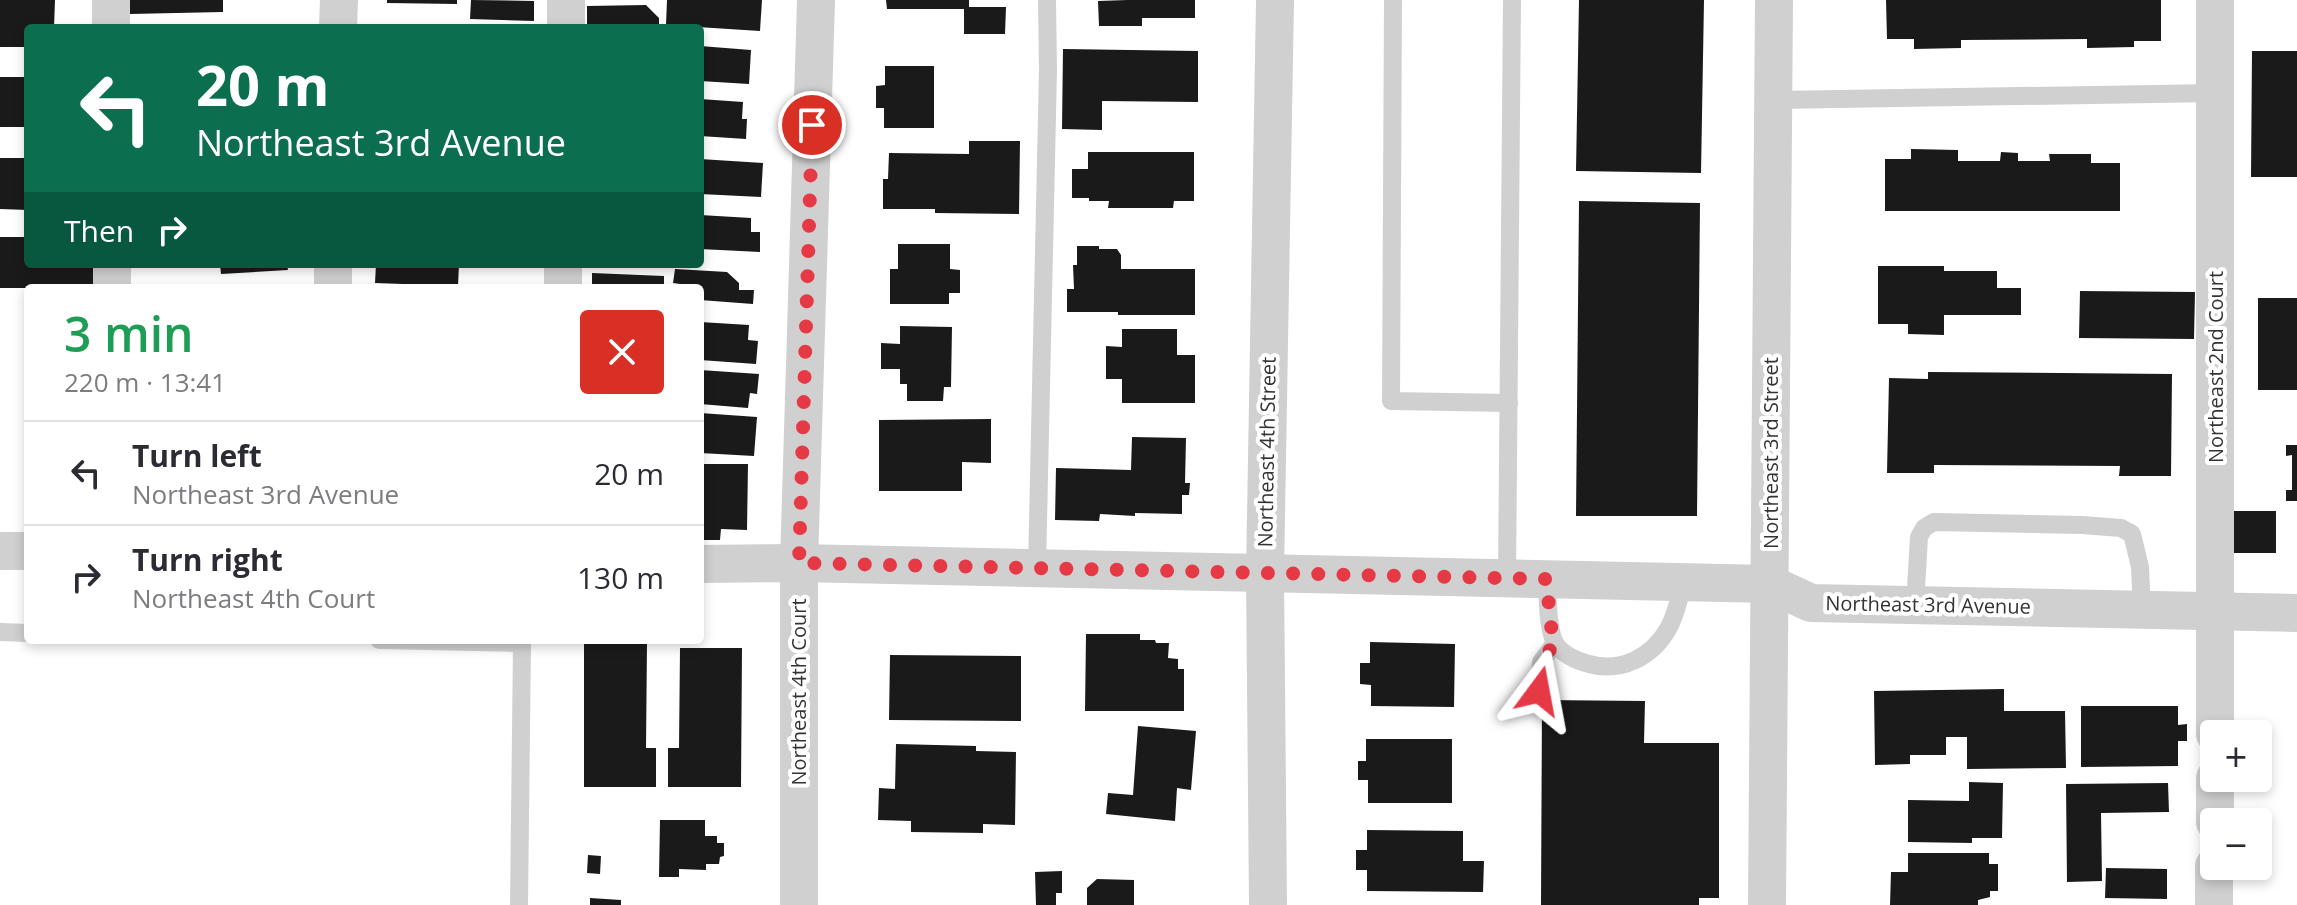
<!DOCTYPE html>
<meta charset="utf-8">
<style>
body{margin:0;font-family:"Open Sans",sans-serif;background:#f7f7f7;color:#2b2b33;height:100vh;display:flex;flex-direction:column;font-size:30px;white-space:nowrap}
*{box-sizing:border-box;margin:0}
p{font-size:26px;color:#7c7c81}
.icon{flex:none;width:44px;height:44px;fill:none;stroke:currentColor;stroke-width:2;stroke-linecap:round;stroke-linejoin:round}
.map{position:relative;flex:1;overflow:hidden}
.sheet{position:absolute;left:24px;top:284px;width:680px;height:360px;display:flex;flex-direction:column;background:#fff;border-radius:8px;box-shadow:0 4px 12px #0003}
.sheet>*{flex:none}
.guide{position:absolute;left:24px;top:24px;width:680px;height:244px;border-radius:8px;box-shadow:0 4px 12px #0003;background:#0b6e4f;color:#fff;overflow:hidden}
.buttons{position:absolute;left:2200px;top:720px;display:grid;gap:16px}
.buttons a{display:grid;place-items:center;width:72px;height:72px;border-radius:8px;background:#fff;box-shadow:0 4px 12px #0003;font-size:40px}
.pin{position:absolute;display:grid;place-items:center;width:68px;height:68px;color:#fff;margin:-34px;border:4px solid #fff;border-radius:50%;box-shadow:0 2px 8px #0007}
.me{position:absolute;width:88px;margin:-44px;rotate:13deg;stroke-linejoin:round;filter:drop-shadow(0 0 6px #0008)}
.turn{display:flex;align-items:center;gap:28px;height:168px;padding:0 40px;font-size:36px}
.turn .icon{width:104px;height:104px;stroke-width:2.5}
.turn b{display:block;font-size:56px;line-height:68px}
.then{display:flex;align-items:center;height:76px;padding:0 40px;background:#0003;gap:16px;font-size:30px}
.round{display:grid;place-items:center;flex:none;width:84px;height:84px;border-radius:8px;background:#f7f7f7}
.head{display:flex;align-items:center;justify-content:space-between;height:136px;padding:0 40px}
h1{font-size:48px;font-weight:600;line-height:60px;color:#1e9e55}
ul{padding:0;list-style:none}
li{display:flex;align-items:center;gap:24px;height:104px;padding:0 40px;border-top:2px solid #e1e1e2}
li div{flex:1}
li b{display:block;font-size:30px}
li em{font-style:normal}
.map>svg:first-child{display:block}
.building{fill:#1a1a1a}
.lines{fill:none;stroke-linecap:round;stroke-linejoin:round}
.service{stroke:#d0d0d0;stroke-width:18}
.minor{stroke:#d0d0d0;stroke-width:38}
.route{stroke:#e63946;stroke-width:14;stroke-dasharray:0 25.2}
.labels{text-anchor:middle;stroke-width:8;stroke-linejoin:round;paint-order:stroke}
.street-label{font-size:20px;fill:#333;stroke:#fff}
</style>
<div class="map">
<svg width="2297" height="905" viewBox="0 0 2297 905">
<rect width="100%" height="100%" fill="#fff"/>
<g class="building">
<path d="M0 0H55L54 28H28V47H0Z"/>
<path d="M130 0H223V12L130 14Z"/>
<path d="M387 0H457V4L387 3Z"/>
<path d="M471 0 534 1V21L470 19Z"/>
<path d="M667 0H762L760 31 666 25Z"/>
<path d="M886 0H969V7H1006L1005 34H964V9H887Z"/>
<path d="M1127 0H1195V18H1142V26H1099L1098 1Z"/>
<path d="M1579 0H1704L1701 173 1576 171Z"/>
<path d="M1886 0H2161V41H2134V47L2087 48V39L1961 40V48L1914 49V39H1887Z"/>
<path d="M646 5 659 18V28H584V24H587V6Z"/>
<path d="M700 46 751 50 749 84 700 81Z"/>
<path d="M1063 49 1198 51V102L1102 101V130L1062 129Z"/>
<path d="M2252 51H2297V177H2251Z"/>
<path d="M885 66H934V128H884V108H876V86L885 85Z"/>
<rect x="0" y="77" width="27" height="50"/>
<path d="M700 99 743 102 742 119H747L746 139 700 136Z"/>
<path d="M969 141H1020L1019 214 935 213V209H883V179H888L889 153 969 154Z"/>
<path d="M1911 149 1958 150V161H2000L2001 152 2018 153V161H2050L2049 154H2091V163H2120V211H1885V159H1911Z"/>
<path d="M1088 152H1194V201H1174L1173 208H1108L1109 201H1089V198H1072V169H1088Z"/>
<path d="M0 158H28V210L0 209Z"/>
<path d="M700 159 763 163 761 197 700 194Z"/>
<path d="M1579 201 1700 203 1697 516H1576Z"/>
<path d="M700 215 751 218V232H760V252L700 249Z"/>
<path d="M0 237H28V264H97V288H0Z"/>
<path d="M898 244H950V269L960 270V293H949V304H890V269H898Z"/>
<path d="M1077 246H1099V249H1117L1121 255V269H1195V315H1118V312H1067V289H1074L1073 265H1077Z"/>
<path d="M220 264H287L288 270 221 274Z"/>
<path d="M376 264H459L458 286 375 283Z"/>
<path d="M1878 266H1944V271H1997V288H2021V315H1944V335L1908 334V324H1878Z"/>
<path d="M675 269 727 272 739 283V290H754L753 304 700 300V288H680V284L673 283Z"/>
<path d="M592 273 664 276V288H592Z"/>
<path d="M299 284V288H264V285Z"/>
<path d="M2080 291 2195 292 2194 339 2079 338Z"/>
<rect x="2258" y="298" width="39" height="92"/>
<path d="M700 322 749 325 748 340 758 341 756 364 700 360Z"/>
<path d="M900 326 952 327 951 387H944L943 401H907V384H900V369H881V343L900 344Z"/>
<path d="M1122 329H1177V355H1195V403H1122V379H1106V346L1122 347Z"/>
<path d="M700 370 759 374 757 394 750 393 748 408 700 404Z"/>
<path d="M1928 372 2172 374 2171 476H2119L2120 466 1934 465V473H1887L1889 378 1928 379Z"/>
<path d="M700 413 757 417 754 456 700 453Z"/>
<path d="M991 419V463L962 462V491H879V420Z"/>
<path d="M1132 437 1186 438 1185 483H1190L1189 495H1182V514L1135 513V516L1100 514 1099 521 1055 520 1056 468 1131 470Z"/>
<path d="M2286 445H2297V501H2286V490H2292V455L2286 456Z"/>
<path d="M700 464H748L747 530 721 529 720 540H700Z"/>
<rect x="2231" y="511" width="45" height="42"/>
<path d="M1086 634H1140V640H1155L1156 643H1169L1168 658 1178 659V669H1184V711H1085Z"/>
<path d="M1370 642 1455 644 1454 707 1371 706V685L1360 684V663H1370Z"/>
<path d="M584 643H647L646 748H656V787H584Z"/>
<path d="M680 648H742L741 787H668V748H679Z"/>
<path d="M890 655 1021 656V721L889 720Z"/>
<path d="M2004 689V711H2065L2066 768 1967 769V737H1946V755H1910V764L1875 765 1874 691Z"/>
<path d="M1542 700 1645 701 1644 743H1719V898H1699V905H1541Z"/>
<path d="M2081 706H2178V725L2187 724V741H2178V766L2081 767Z"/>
<path d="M1138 726 1196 731 1191 790 1177 788 1175 821 1106 814 1108 793 1133 795Z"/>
<path d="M1366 739H1452V803H1368V780H1358V761H1366Z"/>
<path d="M896 744 976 746V751L1016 752 1015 825 983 824V833L911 832V821L878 820 879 788 895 789Z"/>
<path d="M1969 782 2003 783 2002 838H1972V843L1908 842V800L1969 801Z"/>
<path d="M2168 783 2169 812 2101 813 2102 881 2067 882 2066 784Z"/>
<path d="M660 820H705V836H717V843H724V856L720 857 719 864H706V870L679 869V877H659Z"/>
<path d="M1367 830 1463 831V861H1484L1483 892 1367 891V870H1356V850H1367Z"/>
<path d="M1908 853H1989V864H1998V891H1990V897L1978 900V905H1890L1891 872H1908Z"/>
<path d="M588 855 601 856 600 874 587 873Z"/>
<path d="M2106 868 2167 869V899L2105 898Z"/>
<path d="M1062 871V893H1056V905H1036L1035 872Z"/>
<path d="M1097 879 1134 880V905H1087V888Z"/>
<path d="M590 898 621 900V905H590Z"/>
</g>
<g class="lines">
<g class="service">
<path d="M1393 0 1391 401 1509 403"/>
<path d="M1774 100 2215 93"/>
<path d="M1037 568 1048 70 1047 0"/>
<path d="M1507 578 1512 0"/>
<path d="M1547 579C1548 598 1547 623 1554 641 1560 654 1577 661 1589 664 1621 673 1652 657 1668 629 1676 616 1679 597 1684 582"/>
<path d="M1915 605 1919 537 1924 528 1934 522 2082 525 2121 528 2132 534 2140 567 2142 610"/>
<path d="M0 632 28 633"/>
<path d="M379 640 522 643 519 905"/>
<path d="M1539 691 1541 662 1555 643"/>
</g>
<g class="minor">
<path d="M111 0V28"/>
<path d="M2215 0V734"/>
<path d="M338 28 339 0"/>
<path d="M566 28V0"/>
<path d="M112 264V288"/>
<path d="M333 288V264"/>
<path d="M563 288V264"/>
<path d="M0 551H28"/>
<path d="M700 564 799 563 1770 584 1811 603 2297 613"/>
<path d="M2215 822V778"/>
<path d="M799 905V563L816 0"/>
<path d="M1268 905 1265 573 1275 0"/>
<path d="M1767 905 1774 0"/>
<path d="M2214 905V866"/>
</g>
</g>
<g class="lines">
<path class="route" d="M812 125 799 563 1547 579 1550 622 1555 643 1541 662 1539 691"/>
</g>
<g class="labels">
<g class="street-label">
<text transform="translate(2216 367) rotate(-90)" y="7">Northeast 2nd Court</text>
<text transform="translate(1267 452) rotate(-89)" y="7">Northeast 4th Street</text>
<text transform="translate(1771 453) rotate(-90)" y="7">Northeast 3rd Street</text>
<text transform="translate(1928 605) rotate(1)" y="7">Northeast 3rd Avenue</text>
<text transform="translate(799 692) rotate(-90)" y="7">Northeast 4th Court</text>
</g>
</g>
</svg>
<div class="buttons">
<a>+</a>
<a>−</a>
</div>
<div class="pin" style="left:812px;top:125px;background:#d93025"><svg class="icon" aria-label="arrive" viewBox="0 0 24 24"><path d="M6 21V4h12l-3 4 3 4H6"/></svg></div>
<svg class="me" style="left:1539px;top:691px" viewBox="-20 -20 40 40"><path d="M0-17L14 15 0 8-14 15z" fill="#e63946" stroke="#fff" stroke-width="4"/></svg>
<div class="guide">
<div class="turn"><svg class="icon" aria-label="left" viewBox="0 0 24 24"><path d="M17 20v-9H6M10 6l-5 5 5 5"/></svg><div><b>20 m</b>Northeast 3rd Avenue</div></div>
<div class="then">Then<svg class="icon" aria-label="right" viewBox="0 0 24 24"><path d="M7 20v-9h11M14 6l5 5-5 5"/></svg></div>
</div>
<section class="sheet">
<div class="head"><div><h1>3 min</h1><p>220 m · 13:41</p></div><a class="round" style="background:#d93025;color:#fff"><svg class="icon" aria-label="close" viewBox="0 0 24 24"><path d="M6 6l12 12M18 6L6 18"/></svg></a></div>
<ul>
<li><svg class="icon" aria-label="left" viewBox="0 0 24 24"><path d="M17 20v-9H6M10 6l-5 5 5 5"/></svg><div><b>Turn left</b><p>Northeast 3rd Avenue</p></div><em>20 m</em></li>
<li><svg class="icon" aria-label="right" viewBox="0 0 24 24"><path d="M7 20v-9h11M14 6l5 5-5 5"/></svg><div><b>Turn right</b><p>Northeast 4th Court</p></div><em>130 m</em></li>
</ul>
</section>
</div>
